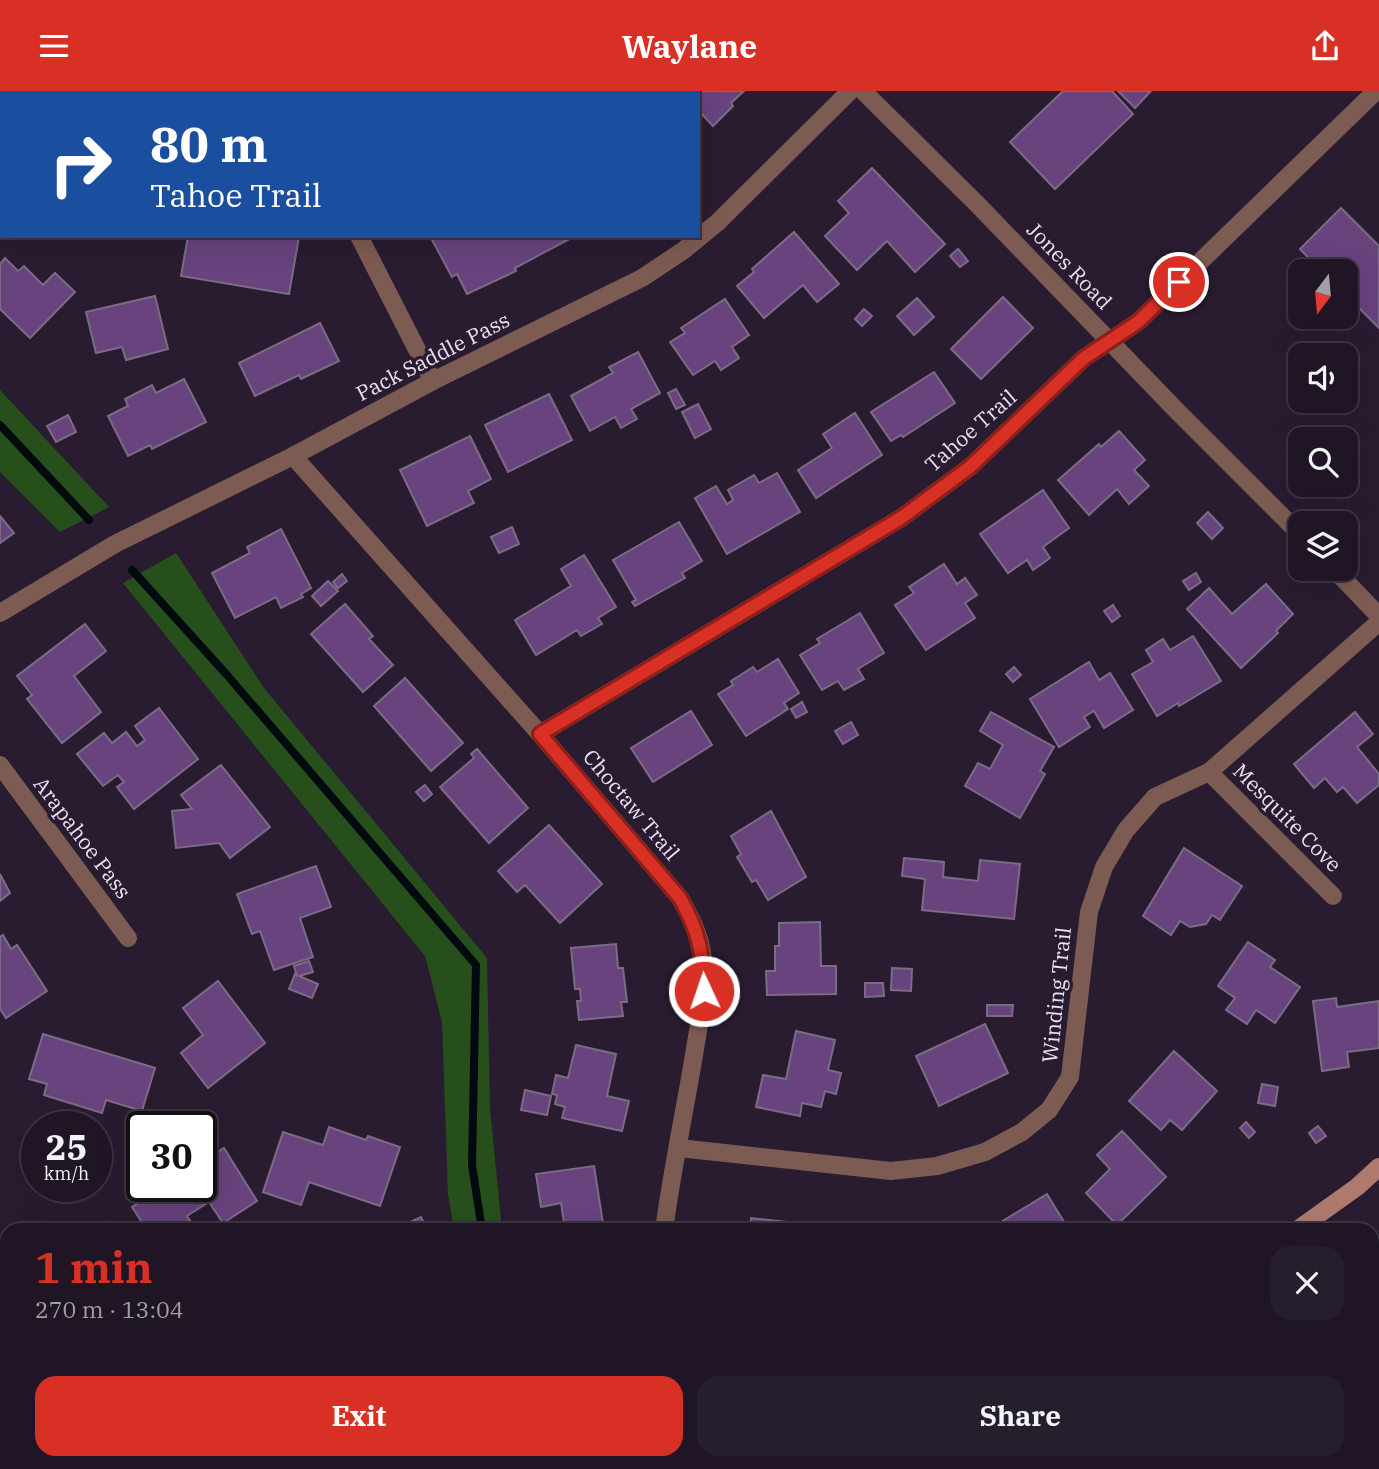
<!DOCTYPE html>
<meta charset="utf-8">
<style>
body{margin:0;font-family:"IBM Plex Serif",serif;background:#271e2d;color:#f1f3f6;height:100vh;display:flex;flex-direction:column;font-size:26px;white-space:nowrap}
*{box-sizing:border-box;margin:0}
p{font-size:23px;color:#a19fa7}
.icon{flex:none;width:38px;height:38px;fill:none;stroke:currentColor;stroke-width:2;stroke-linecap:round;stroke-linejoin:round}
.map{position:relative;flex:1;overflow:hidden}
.drawer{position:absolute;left:0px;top:1132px;width:1379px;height:247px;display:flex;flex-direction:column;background:#1f1525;border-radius:21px 21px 0 0;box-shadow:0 7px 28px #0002,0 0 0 2px #3c3442}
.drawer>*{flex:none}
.guide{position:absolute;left:0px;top:0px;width:700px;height:147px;box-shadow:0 7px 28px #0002,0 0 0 2px #3c3442;background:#1a4fa0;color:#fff;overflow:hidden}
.needle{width:46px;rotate:196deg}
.fabs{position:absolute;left:1288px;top:168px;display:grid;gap:14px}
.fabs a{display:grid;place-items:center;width:70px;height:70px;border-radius:14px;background:#1f1525;box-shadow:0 7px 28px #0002,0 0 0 2px #3c3442;font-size:35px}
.speed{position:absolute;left:21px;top:1020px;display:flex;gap:14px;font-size:35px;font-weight:700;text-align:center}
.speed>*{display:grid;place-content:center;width:91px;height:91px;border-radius:50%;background:#1f1525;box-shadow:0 7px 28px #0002,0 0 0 2px #3c3442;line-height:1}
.speed small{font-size:18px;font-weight:400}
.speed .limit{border:4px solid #111;border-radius:10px;background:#fff;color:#111}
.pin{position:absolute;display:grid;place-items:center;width:60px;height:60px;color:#fff;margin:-30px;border:4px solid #fff;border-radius:50%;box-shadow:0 2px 7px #0007}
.me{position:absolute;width:77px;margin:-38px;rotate:357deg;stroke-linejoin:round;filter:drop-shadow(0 0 5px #0008)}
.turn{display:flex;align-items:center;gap:24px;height:147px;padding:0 35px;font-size:32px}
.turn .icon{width:91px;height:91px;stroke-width:2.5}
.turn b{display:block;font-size:49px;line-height:60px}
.round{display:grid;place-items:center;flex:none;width:74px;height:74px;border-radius:21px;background:#271e2d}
.head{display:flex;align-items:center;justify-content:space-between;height:119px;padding:0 35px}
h1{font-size:42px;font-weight:700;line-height:52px;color:#d93025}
.cta{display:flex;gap:14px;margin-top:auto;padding:14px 35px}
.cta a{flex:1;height:80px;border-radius:21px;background:#d93025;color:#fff;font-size:28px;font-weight:700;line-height:80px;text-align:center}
.cta a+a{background:#271e2d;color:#f1f3f6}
header{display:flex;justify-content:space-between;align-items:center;height:91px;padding:0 35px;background:#d93025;color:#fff;font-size:32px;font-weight:700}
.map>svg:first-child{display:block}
.green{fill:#264f1b}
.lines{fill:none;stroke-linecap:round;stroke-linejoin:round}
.stream{stroke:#010a0e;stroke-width:8}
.building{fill:#68437e;stroke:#7b6c85;stroke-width:2}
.minor{stroke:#7c5b52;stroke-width:18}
.tertiary{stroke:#7c5b52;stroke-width:18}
.secondary{stroke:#af7a6d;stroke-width:18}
.route-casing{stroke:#8d1f18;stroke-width:18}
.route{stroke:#d93025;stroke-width:12}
.labels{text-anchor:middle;stroke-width:7;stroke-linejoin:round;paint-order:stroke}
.street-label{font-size:21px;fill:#eae2f0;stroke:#291c31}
</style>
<header><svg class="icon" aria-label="menu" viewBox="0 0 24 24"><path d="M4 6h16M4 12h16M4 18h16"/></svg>Waylane<svg class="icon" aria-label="share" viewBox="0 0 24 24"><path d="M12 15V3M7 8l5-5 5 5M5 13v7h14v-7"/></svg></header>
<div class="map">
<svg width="1379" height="1378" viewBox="0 0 1379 1378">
<rect width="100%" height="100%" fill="#291c31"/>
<g class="green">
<path d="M0 299 109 416 60 441 0 381Z"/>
<path d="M176 462 264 597 487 867 490 1017 502 1139H454L448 1104 442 931 425 865 123 492Z"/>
<path d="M533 1372H581L587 1378H539Z"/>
</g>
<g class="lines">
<g class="stream">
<path d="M0 334 89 429"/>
<path d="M132 479 227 584 476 874 472 1074 482 1139"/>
<path d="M548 1372 553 1378"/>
</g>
</g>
<g class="building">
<path d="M52 0H104L105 2H46Z"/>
<rect x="126" y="0" width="77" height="2"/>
<path d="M319 0H423L318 2Z"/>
<path d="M680 0H744L731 12 733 15 713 35 698 19V2Z"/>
<path d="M1063 0H1112L1133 23 1055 98 1010 51Z"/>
<path d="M1118 0H1151L1135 17Z"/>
<path d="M872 77 945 153 915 181 887 150 857 179 825 145 849 122 838 110Z"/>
<path d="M1341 117 1379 155V237L1346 204V180H1315L1318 177 1300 158Z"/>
<path d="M794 141 839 193 817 211 803 194 764 227 737 195 754 181 752 178Z"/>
<path d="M188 145 299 146 289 203 181 185Z"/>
<path d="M430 145H575L515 177 516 180 467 203 457 183 452 186Z"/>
<path d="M958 158 968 170 960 176 950 165Z"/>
<path d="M5 167 18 180 24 175 43 194 55 182 75 201 30 247 0 218V173Z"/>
<path d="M155 205 168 258 126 269 122 256 96 262 86 221Z"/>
<path d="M1003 206 1033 237 981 288 951 258Z"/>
<path d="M917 207 934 226 914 244 897 225Z"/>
<path d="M725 208 749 244 732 256 739 267 721 279 715 270 693 284 670 251 685 242 681 237Z"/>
<path d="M864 218 872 225 862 235 855 228Z"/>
<path d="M320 232 339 270 301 288 299 284 255 305 239 272Z"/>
<path d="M638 261 660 302 631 318 637 328 621 337 615 326 590 340 571 305 613 282 609 276Z"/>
<path d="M934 281 955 312 903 346 901 344 891 350 871 321Z"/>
<path d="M184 288 206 331 152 358 150 354 128 365 108 325 128 315 125 308 152 294 156 302Z"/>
<path d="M676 298 685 314 676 318 668 302Z"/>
<path d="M549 303 572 349 508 381 485 334Z"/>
<path d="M698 313 711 338 695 347 682 321Z"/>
<path d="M855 322 882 364 816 407 798 379 832 357 823 343Z"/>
<path d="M68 324 76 341 56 351 47 335Z"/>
<path d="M1119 340 1145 369 1134 379 1149 395 1129 413 1117 398 1089 424 1058 389 1099 353 1101 356Z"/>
<path d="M470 345 491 388 468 400 474 412 427 435 400 379Z"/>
<path d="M777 382 800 421 727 463 695 407 716 395 727 413 733 409 728 399 754 384 759 392Z"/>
<path d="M1043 399 1069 437 1043 456 1050 467 1033 479 1027 469 1008 482 980 443Z"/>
<path d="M1208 421 1223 437 1212 448 1197 432Z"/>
<path d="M0 425 14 442 0 452Z"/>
<path d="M679 431 702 470 682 482 685 487 635 515 632 511 636 509 613 469Z"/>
<path d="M512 436 519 453 499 462 491 446Z"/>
<path d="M281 438 311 497 301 503 303 506 281 517 276 506 235 527 212 482 250 462 247 456Z"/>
<path d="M584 464 616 516 598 527 602 533 581 545 577 539 536 564 515 529 571 495 561 478Z"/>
<path d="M944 473 957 493 965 487 977 504 965 512 975 527 926 559 895 514 914 502 909 496Z"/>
<path d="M1196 482 1201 491 1189 499 1183 490Z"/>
<path d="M342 483 347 490 338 497 333 491Z"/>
<path d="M328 490 338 500 321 515 312 505Z"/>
<path d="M1266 493 1293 523 1276 540 1278 542 1241 577 1187 518 1209 497 1232 523Z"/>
<path d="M345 513 373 545 369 548 393 574 363 601 311 543Z"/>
<path d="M1113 514 1120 525 1112 531 1104 520Z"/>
<path d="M860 522 884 562 858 578 864 588 844 599 838 590 822 599 800 564 820 552 817 548Z"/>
<path d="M85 533 106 560 74 585 101 621 62 652 27 608 32 604 17 585Z"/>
<path d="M1193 545 1221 590 1179 615 1178 612 1157 625 1132 583 1153 571 1146 559 1163 548 1170 559Z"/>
<path d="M778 568 799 602 784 612 788 618 746 645 718 603 733 594 731 590 753 576 757 581Z"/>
<path d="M1089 571 1099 589 1110 582 1133 619 1104 637 1094 620 1084 626 1090 636 1059 656 1030 608Z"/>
<path d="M1014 576 1021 584 1013 591 1006 583Z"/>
<path d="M405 587 463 652 431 680 374 615Z"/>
<path d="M802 611 807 621 796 627 791 618Z"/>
<path d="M159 617 198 668 134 718 117 696 124 691 118 684 103 695 77 663 104 642 112 652 126 641 137 655 145 649 135 635Z"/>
<path d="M691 620 712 654 653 691 631 657Z"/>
<path d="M991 621 1054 656 1040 680 1045 683 1020 727 965 695 978 672 990 678 1003 654 980 640Z"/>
<path d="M1355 621 1373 643 1357 656 1379 683V694L1357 712 1343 696 1337 701 1325 687 1314 697 1294 673Z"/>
<path d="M851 631 858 644 843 653 835 640Z"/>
<path d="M477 658 528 717 489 752 440 696 474 667 471 663Z"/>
<path d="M221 674 270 736 230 767 219 752 176 757 172 720 192 718 181 704Z"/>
<path d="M425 694 432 703 424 710 416 701Z"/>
<path d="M771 720 806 786 768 809 756 789 752 791 737 766 741 763 731 745Z"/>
<path d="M549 734 602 793 560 832 525 794 517 801 498 780Z"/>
<path d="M1184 757 1242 795 1220 829 1212 824 1206 833 1190 836 1180 830 1171 844 1143 825Z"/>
<path d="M904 767 944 771 943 786 978 790 980 769 1020 773 1014 828 922 819 925 788 902 785Z"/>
<path d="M316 775 331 816 300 827 313 866 274 879 260 840 252 843 237 803Z"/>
<path d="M0 783 10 802 0 810Z"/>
<path d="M820 831 821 875H836V903L767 904 766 880H775V855H779V832Z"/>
<path d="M3 844 11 858 17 854 47 900 6 927 0 918V846Z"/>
<path d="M1248 851 1275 869 1270 876 1300 896 1275 932 1256 919 1247 933 1226 919 1235 907 1218 895Z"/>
<path d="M616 853 618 877H623L627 911H621L623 925 579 929 577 910H581L580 898H575L571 857Z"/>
<path d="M309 870 313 881 299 885 318 893 312 907 289 898 295 883 297 885 294 875Z"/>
<path d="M892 877 912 878 911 900 891 899Z"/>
<path d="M218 890 265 952 208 997 181 962 203 944 183 917Z"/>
<path d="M865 892H883L884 905 865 906Z"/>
<path d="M1336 907 1337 916 1379 910V957L1347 961 1349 976 1322 980 1313 910Z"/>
<path d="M987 914H1013L1012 925H987Z"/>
<path d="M985 933 1008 982 939 1015 916 965Z"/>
<path d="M796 940 835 949 828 979 841 982 836 1003 825 1000 821 1016 802 1012 800 1025 756 1016 763 984 786 988Z"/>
<path d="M43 943 155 977 142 1020 106 1009 102 1022 44 1004 47 993 29 988Z"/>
<path d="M576 954 616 963 607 1005 629 1010 622 1040 562 1027 565 1016 555 1013 557 1004 552 1003 556 984 568 987Z"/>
<path d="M1174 960 1217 1000 1182 1039 1170 1029 1161 1039 1129 1010Z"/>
<path d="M1262 993 1278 996 1275 1015 1258 1012Z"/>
<path d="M525 999 551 1005 547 1024 521 1019Z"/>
<path d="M1246 1031 1255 1041 1249 1047 1240 1037Z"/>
<path d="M1318 1035 1326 1045 1316 1052 1309 1042Z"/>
<path d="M329 1036 366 1049 368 1045 400 1056 380 1115 309 1091 301 1114 263 1101 283 1041 323 1054Z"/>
<path d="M1122 1040 1166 1086 1117 1134 1086 1102 1110 1078 1097 1064Z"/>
<path d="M224 1057 257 1110 223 1132 209 1111 187 1125 196 1139H147L132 1116 164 1096H201V1072Z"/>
<path d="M594 1075 604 1139H565L561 1112 541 1116 536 1083Z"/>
<path d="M1047 1103 1069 1139H988Z"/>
<path d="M421 1126 427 1139H393Z"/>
<path d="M751 1127 825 1135 824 1139H750Z"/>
<path d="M1379 1225V1295L1372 1299V1230Z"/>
<path d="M7 1264V1345L0 1308V1265Z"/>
<path d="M108 1372H159L158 1378H108Z"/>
<path d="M292 1372H402L400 1378H290Z"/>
<path d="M414 1372H428L426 1378H414Z"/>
<path d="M653 1372H709L714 1378H646Z"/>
<path d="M1111 1372H1172L1175 1378H1114Z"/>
</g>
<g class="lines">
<g class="minor">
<path d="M359 145 433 290"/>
<path d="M293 365 540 643 680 807C690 825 699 842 702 862 708 894 700 926 695 958 685 1019 672 1079 664 1139"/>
<path d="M540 643 901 427 970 376 1084 267 1138 231 1376 0"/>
<path d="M0 674 128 847"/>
<path d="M1209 681 1333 805"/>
<path d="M679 1057 891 1080 937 1075 985 1061 1022 1041 1049 1019 1070 986 1089 821 1104 776 1126 739 1155 706 1209 681 1379 531"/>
<path d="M799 1372 803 1378"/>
<path d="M233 1378 234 1372"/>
</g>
<g class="tertiary">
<path d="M863 0 978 114 1179 322 1300 443"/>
<path d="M1334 478 1379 525"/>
<path d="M0 522 115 453 293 365 433 290 642 187 684 159 718 131 850 0"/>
</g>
<g class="secondary">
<path d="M1297 1139 1357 1096 1379 1076"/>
<path d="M905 1378 914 1372"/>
</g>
</g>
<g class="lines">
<g class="route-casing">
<path id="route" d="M704 900C702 859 700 843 680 807L540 643 901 427 970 376 1084 267 1138 231 1179 191"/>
</g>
<use href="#route" class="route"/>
</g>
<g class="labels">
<g class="street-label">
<text transform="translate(1069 175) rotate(46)" y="7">Jones Road</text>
<text transform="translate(433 266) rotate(-27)" y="7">Pack Saddle Pass</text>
<text transform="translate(971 340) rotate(-41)" y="7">Tahoe Trail</text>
<text transform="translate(631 714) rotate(50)" y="7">Choctaw Trail</text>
<text transform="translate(1287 727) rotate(45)" y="7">Mesquite Cove</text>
<text transform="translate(82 747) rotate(53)" y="7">Arapahoe Pass</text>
<text transform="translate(1057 904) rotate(-84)" y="7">Winding Trail</text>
</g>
</g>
</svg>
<div class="fabs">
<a><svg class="needle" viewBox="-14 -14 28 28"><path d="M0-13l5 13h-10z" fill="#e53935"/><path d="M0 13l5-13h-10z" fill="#a19fa7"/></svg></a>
<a><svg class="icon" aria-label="sound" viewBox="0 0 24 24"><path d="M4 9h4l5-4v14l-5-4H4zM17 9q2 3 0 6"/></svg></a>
<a><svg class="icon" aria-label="search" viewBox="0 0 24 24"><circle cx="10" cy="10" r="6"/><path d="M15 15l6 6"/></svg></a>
<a><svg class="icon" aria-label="layers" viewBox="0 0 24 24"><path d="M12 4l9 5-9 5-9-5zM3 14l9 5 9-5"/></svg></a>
</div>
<div class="speed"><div>25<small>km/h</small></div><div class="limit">30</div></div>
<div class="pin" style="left:1179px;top:191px;background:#d93025"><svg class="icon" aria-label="arrive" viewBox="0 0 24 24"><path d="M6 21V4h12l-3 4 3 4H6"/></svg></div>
<svg class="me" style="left:704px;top:900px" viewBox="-20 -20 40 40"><circle r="17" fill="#d93025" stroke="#fff" stroke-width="3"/><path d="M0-11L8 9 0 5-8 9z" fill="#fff"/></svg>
<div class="guide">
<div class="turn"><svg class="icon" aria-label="right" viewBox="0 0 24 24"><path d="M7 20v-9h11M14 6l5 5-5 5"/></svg><div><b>80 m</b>Tahoe Trail</div></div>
</div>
<section class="drawer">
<div class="head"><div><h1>1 min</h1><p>270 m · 13:04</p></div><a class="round"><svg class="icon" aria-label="close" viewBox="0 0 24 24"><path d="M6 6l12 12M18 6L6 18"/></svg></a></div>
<div class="cta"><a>Exit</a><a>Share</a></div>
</section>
</div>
